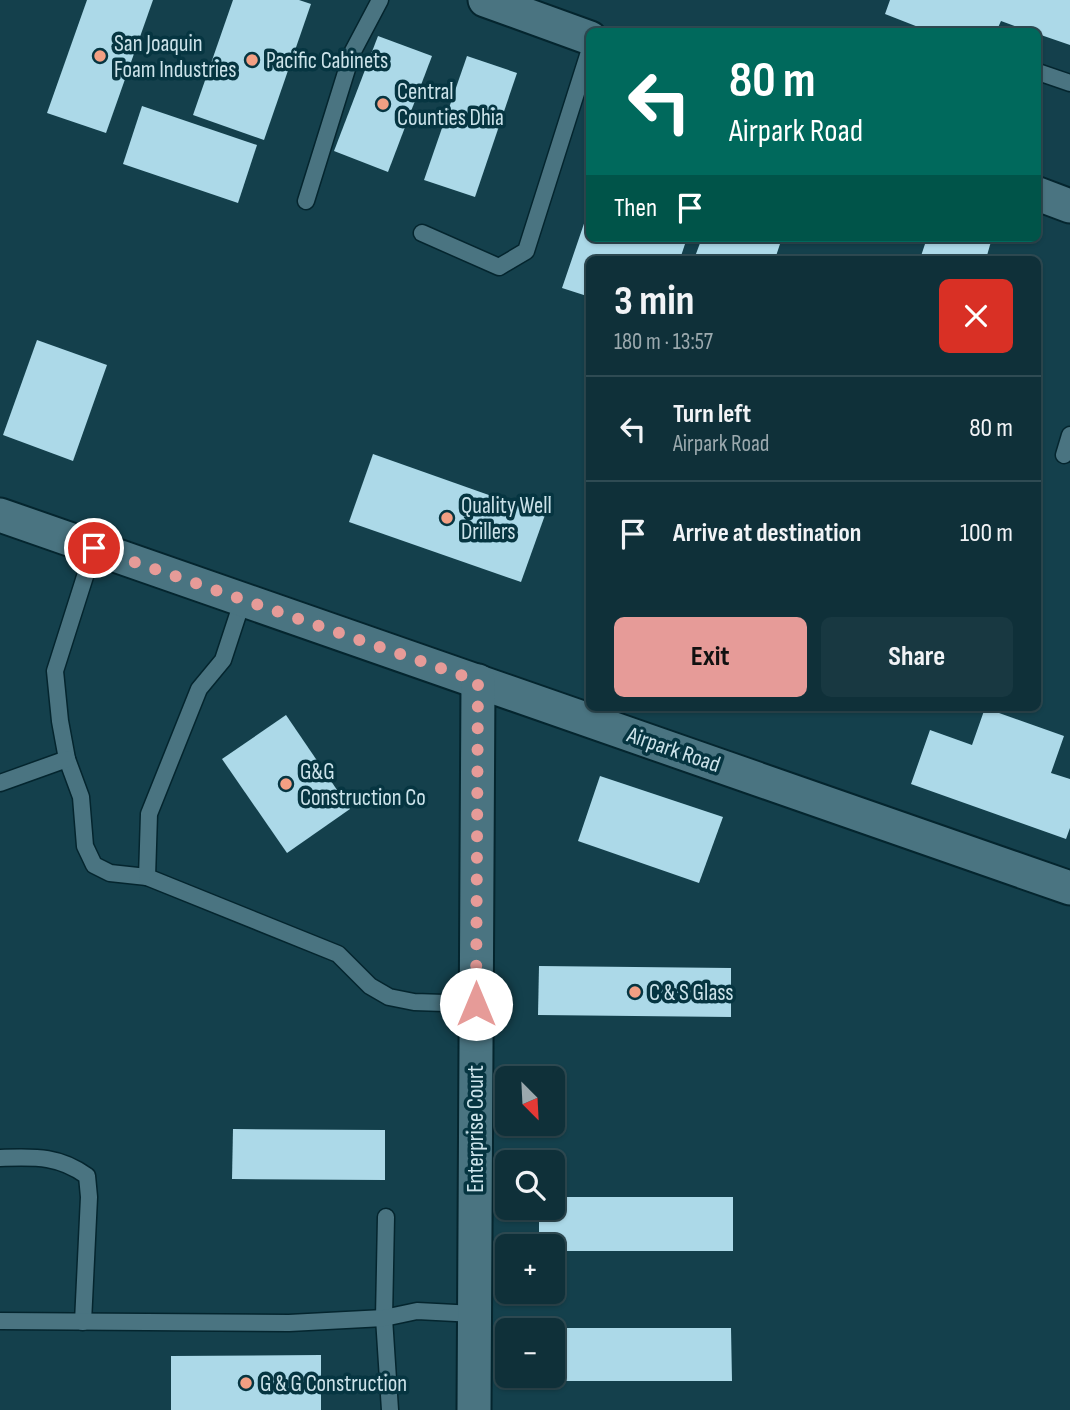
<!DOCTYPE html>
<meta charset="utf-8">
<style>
body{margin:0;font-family:"Sofia Sans Condensed",sans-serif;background:#183841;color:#f1f3f6;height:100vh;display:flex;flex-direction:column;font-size:26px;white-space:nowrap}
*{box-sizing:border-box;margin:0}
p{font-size:23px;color:#9ba9ae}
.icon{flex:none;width:38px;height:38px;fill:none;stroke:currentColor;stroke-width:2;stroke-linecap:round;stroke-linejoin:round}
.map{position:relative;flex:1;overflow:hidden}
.details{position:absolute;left:586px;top:256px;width:455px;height:455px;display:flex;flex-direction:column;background:#0f3039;border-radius:10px;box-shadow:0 2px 5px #0004,0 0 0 2px #2f4b53}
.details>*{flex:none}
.banner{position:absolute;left:586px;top:28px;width:455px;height:214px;border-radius:10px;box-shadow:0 2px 5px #0004,0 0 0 2px #2f4b53;background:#00695c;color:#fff;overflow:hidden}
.needle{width:46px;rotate:156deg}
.buttons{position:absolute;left:495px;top:1066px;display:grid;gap:14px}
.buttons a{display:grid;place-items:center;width:70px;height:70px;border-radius:10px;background:#0f3039;box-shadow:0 2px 5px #0004,0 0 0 2px #2f4b53;font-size:35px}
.pin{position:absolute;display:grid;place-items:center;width:60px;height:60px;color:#fff;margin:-30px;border:4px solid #fff;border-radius:50%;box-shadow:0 2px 7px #0007}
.me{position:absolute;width:77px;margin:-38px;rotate:0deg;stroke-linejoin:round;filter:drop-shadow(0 0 5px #0008)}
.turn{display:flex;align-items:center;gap:24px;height:147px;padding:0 28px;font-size:32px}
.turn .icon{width:91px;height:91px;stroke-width:2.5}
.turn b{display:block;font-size:49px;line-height:60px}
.then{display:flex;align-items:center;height:66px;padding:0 28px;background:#0003;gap:14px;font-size:26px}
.round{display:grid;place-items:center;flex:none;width:74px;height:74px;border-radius:10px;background:#183841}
.headline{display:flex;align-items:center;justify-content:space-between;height:119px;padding:0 28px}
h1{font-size:42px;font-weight:700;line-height:52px}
.primary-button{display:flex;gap:14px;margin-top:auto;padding:14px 28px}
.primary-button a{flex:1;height:80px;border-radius:10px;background:#e69b98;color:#111;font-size:28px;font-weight:700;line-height:80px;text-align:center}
.primary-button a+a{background:#183841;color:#f1f3f6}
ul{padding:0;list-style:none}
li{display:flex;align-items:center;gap:21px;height:105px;padding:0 28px;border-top:2px solid #2f4b53}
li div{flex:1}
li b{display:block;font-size:26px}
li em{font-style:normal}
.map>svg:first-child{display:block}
.building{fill:#acd9e8}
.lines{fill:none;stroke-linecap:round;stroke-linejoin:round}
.lane-casing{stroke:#04252e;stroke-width:19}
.street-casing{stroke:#04252e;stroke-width:37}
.lane{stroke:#4a7481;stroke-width:16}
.street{stroke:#4a7481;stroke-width:33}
.route{stroke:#e69b98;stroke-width:12;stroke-dasharray:0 21.6}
.poi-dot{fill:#f39f83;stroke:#063541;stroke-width:2.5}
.labels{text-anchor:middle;stroke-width:7;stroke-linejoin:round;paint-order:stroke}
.poi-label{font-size:23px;fill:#cce3ea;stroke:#063541;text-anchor:start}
.street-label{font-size:23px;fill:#cce3ea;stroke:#063541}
</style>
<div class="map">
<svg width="1070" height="1410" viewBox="0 0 1070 1410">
<rect width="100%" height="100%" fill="#14404c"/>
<g class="building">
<path d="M87 0H153L106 133 47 113Z"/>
<path d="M233 0H299L311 4 264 140 193 115Z"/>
<path d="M890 0H1070V45L1038 34V32H1031L1001 21 996 32H931L885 14Z"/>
<path d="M378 36 432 56 388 172 334 151Z"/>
<path d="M467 56 517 73 475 197 424 180Z"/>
<path d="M142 106 257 145 238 203 123 164Z"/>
<path d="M589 209 590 238H687L680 259H590V297L562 288Z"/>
<path d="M702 238H782L775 259H694Z"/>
<path d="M927 238H992L986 259H920Z"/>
<path d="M37 340 107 365 73 461 3 435Z"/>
<path d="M373 454 545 515 521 582 349 522Z"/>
<path d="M985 708 1064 736 1051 773 1070 779V828L1066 839 911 784 930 730 972 745Z"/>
<path d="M286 715 350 809 287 853 222 759Z"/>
<path d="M600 776 723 817 699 883 578 841Z"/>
<path d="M539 966 731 968V1017L538 1015Z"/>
<path d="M233 1129 385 1130V1180L232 1179Z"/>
<path d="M553 1197H733V1251H553V1246H539V1208H553Z"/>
<path d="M553 1328H731L732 1381H519V1376H553Z"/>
<path d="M321 1355V1410H171V1356Z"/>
</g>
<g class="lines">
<g class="lane-casing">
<g id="lane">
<path d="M1038 72 1070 83"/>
<path d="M306 201 352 53 380 0"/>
<path d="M422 233 499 267 526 251 590 49"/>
<path d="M1064 455 1070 435"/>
<path d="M94 548 55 671 60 721 67 759 81 797 85 846 94 865 110 873 147 877"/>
<path d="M243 599 223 660 199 689 149 814 147 877 338 954 370 986 389 997 414 1002 476 1004"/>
<path d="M0 783 67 759"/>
<path d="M0 1158C34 1157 58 1155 87 1176L89 1197 83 1322"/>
<path d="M386 1217 384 1318 390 1410"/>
<path d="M0 1321 289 1323 384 1318 417 1311 475 1314"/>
</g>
</g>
<g class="street-casing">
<g id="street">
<path d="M485 0 590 38"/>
<path d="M1038 194 1070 206"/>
<path d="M0 515 1070 888"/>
<path d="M474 1410 478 681"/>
</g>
</g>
<use href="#lane" class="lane"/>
<use href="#street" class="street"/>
</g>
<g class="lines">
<path class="route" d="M94 548 478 681 476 1004"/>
</g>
<g class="poi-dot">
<circle cx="100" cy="56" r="7"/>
<circle cx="252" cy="60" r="7"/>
<circle cx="383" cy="104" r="7"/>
<circle cx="447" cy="518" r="7"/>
<circle cx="286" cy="784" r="7"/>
<circle cx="635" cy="992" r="7"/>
<circle cx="246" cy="1383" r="7"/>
</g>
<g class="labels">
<g class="poi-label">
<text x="114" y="51">San Joaquin<tspan x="114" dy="26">Foam Industries</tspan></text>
<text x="266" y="68">Pacific Cabinets</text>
<text x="397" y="99">Central<tspan x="397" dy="26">Counties Dhia</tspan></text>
<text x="461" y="513">Quality Well<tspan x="461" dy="26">Drillers</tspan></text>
<text x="300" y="779">G&amp;G<tspan x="300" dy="26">Construction Co</tspan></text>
<text x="649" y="1000">C &amp; S Glass</text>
<text x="260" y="1391">G &amp; G Construction</text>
</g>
<g class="street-label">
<text transform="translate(674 749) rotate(19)" y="8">Airpark Road</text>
<text transform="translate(475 1129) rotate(-90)" y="8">Enterprise Court</text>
</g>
</g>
</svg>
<div class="buttons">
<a><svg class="needle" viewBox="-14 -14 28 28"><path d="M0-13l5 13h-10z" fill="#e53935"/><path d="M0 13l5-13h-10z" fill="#9ba9ae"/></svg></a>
<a><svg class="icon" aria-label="search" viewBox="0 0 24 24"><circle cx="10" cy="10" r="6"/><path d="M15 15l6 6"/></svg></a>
<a>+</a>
<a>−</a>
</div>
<div class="pin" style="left:94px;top:548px;background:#d93025"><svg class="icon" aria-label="arrive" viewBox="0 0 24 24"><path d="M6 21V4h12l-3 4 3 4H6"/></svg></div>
<svg class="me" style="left:476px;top:1004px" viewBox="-20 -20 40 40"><circle r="19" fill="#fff"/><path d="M0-13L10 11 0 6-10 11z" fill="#e69b98"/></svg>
<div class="banner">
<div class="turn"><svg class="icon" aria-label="left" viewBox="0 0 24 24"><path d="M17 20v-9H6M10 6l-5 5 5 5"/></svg><div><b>80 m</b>Airpark Road</div></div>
<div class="then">Then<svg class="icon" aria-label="arrive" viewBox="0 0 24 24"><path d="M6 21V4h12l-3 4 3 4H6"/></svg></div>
</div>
<section class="details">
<div class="headline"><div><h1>3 min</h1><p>180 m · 13:57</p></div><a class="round" style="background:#d93025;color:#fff"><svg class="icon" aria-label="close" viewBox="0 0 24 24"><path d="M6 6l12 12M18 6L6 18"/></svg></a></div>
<ul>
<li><svg class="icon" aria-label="left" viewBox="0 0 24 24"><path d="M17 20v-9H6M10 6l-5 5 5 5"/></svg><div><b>Turn left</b><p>Airpark Road</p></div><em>80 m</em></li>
<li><svg class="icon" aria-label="arrive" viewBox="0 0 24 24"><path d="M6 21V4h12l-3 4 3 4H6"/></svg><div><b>Arrive at destination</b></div><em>100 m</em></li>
</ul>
<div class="primary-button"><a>Exit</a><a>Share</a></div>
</section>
</div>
